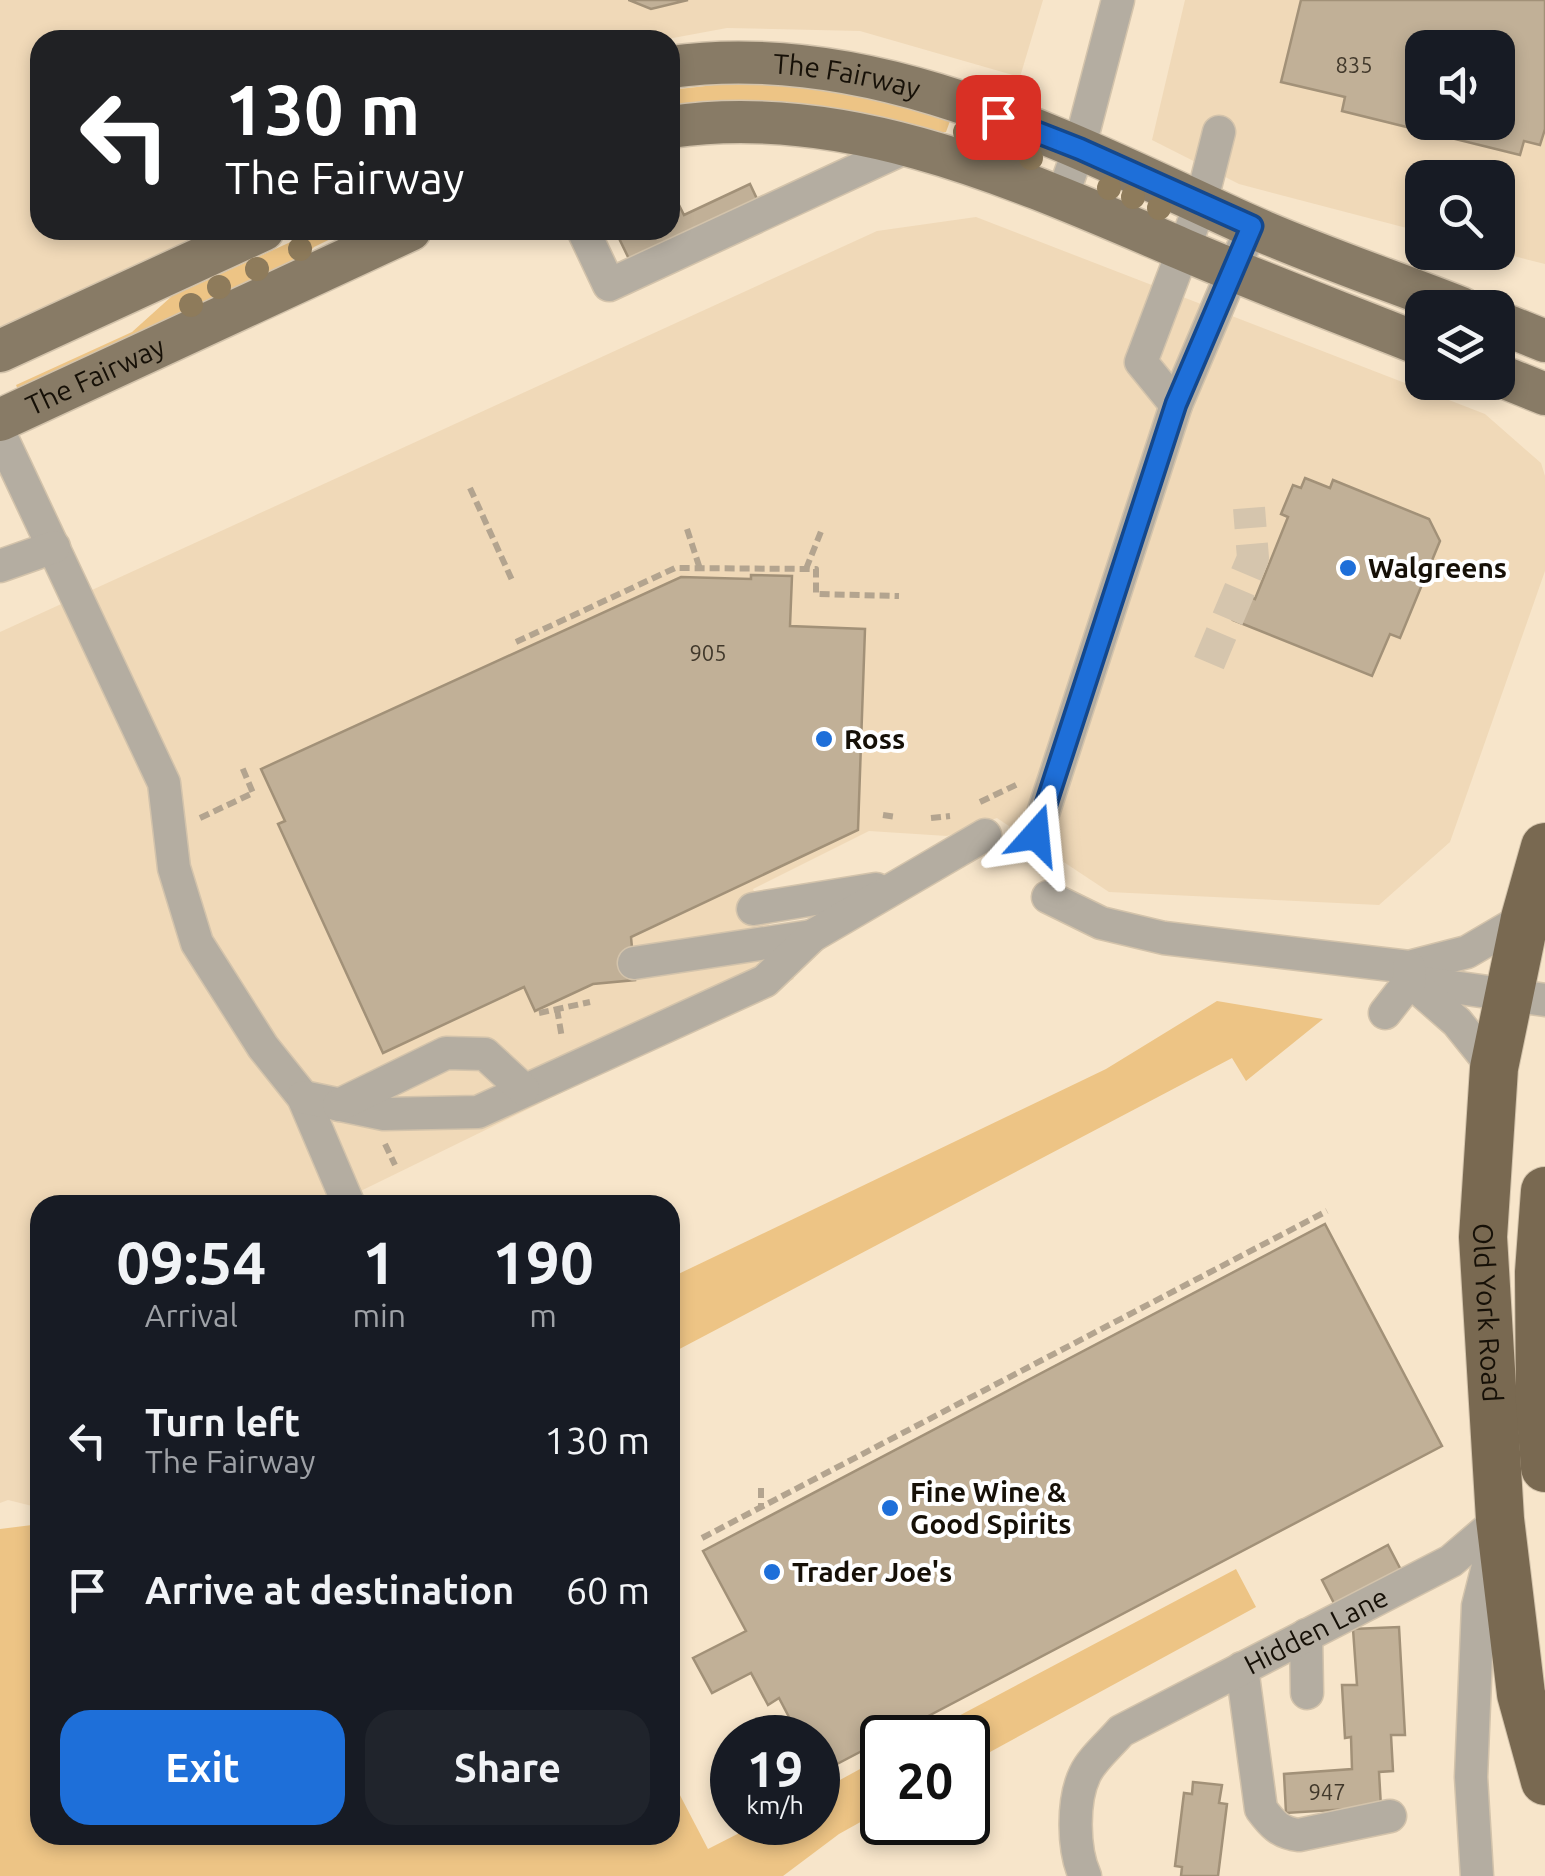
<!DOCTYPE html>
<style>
body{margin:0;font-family:Ubuntu,sans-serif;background:#20242c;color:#f1f3f6;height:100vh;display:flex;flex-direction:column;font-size:38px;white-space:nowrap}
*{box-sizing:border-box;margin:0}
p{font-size:32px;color:#9ea1a6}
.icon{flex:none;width:55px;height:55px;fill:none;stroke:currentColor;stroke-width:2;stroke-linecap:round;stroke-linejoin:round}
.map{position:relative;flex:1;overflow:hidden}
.drawer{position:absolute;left:30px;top:1195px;width:650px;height:650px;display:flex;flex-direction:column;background:#171b24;border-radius:30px;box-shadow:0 5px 15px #0003}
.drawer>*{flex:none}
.guide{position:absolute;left:30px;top:30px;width:650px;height:210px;border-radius:30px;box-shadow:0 5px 15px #0003;background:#202124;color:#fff;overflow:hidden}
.fabs{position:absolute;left:1405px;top:30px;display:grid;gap:20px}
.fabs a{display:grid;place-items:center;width:110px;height:110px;border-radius:20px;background:#171b24;box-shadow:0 5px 15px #0003;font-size:50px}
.speed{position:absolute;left:710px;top:1715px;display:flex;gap:20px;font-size:50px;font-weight:700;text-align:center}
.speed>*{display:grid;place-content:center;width:130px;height:130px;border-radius:50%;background:#171b24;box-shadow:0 5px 15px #0003;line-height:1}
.speed small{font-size:25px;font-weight:400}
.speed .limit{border:5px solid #111;border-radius:15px;background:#fff;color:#111}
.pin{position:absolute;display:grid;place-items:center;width:85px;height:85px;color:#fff;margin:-42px;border-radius:20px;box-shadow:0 5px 15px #0006}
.me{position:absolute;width:110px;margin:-55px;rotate:18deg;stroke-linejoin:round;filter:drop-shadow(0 0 8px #0008)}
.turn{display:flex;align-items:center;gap:35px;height:210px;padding:0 30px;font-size:45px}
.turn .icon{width:130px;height:130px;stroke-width:2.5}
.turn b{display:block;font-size:70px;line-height:85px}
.eta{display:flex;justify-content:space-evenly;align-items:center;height:170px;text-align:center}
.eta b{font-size:60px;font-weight:600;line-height:70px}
.button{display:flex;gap:20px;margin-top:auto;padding:20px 30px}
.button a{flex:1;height:115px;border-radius:30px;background:#1e6fd9;color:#fff;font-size:40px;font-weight:600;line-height:115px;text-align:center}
.button a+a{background:#20242c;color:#f1f3f6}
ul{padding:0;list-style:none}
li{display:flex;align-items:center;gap:30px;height:150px;padding:0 30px}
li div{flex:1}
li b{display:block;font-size:38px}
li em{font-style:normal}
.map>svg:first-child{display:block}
.built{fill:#f0d9b8;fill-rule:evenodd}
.green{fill:#edc485}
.building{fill:#c1b097;stroke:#a29178;stroke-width:2.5;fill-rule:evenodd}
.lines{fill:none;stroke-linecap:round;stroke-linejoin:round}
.minor-tunnel{stroke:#d5c5ad;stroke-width:32;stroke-dasharray:32 16;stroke-linecap:butt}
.minor-casing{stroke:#d3c3ab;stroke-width:35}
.major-casing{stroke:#d3c3ab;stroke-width:45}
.highway-casing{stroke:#d3c3ab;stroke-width:50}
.path{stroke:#b3a48f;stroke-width:6;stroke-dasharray:10 5;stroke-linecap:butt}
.minor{stroke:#b4ada1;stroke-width:32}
.major{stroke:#887b66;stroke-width:42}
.highway{stroke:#796951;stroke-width:48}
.tree{fill:#8e7b5b}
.route-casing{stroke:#14488d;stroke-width:25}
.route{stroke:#1e6fd9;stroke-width:18}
.poi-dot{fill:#1e6fd9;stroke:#fff;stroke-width:4}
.labels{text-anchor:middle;stroke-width:8;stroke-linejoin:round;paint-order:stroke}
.number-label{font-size:22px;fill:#41382b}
.street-label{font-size:28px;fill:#161007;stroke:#fff}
.poi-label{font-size:28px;font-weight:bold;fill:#161007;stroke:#fff;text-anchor:start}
</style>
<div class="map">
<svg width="1545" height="1876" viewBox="0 0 1545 1876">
<rect width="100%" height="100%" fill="#f7e5ca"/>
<g class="built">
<path d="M0 0H1043L1020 77 860 31 727 28 662 40H40V230H213L0 331Z"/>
<path d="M1185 0H1545V264L1498 252V178H1422V232L1239 184 1152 140ZM1422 48H1498V122H1422Z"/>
<path d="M976 217 1485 414 1541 463 1545 476V571L1450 842 1379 905 1109 892 997 818 947 836 869 831 753 889 794 979 332 1205H40V1508L8 1500 0 1503V632L877 231Z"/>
</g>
<g class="green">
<path d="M741 82C813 84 883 97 950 121L946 132H903L670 115V90Z"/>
<path d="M317 230H349L314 247 288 275 21 397 16 385 132 332 172 296Z"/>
<path d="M1217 1001 1323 1019 1246 1081 1232 1058 670 1354V1278L1106 1069Z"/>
<path d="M40 1524V1835H670V1776L708 1849 759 1823 818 1822V1792L882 1757V1810L839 1834 783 1876H0V1529Z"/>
<path d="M1236 1569 1256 1607 968 1764V1738L919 1737Z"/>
</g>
<g class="building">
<path d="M629 0H628H688L651 9Z"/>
<path d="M1301 0H1545V129L1540 145 1524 141 1520 155 1342 111 1345 97 1281 82ZM1422 48H1498V122H1422Z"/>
<path d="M750 184 757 199 629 259 615 230H670V187L684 215Z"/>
<path d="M1305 478 1330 488 1333 480 1429 519 1440 541 1400 638 1390 634 1372 676 1233 620 1244 594 1255 599 1288 517 1281 514 1293 485 1301 488Z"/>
<path d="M751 575 792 576 790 626 865 629 858 830 631 937 635 980 593 984 535 1011 524 987 383 1053 278 824 285 821 261 769 681 577 751 579Z"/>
<path d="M1325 1224 1442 1446 818 1774V1738H800L779 1698 768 1705 751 1673 712 1693 693 1658 746 1631 703 1551Z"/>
<path d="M1388 1545 1402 1572 1336 1607 1322 1580Z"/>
<path d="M1399 1627 1405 1735H1391L1393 1771 1379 1772 1381 1807 1286 1813 1284 1774 1352 1769 1351 1737 1345 1738 1342 1685H1357L1353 1629Z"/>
<path d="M1193 1782 1222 1785 1219 1803 1227 1804 1218 1876H1181L1182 1867 1175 1866 1184 1793 1192 1794Z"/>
</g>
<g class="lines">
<path class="minor-tunnel" d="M1209 663 1253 558 1249 508"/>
<g class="minor-casing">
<g id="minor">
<path d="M1062 197 1079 149 1118 0"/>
<path d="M583 230 609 285 911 145"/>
<path d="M1176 405 1141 362 1201 203 1219 132"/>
<path d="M0 434 164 783 174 868 197 943 263 1047 303 1097 349 1205"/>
<path d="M0 566 54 547"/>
<path d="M1036 835 1176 405 1252 226"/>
<path d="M1048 897 1101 923 1164 938 1409 967 1467 952 1525 918"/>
<path d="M753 909 876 889"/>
<path d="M634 963 812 936"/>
<path d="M1410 981 1545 1000"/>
<path d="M1410 981 1457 1022 1494 1068"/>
<path d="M1385 1013 1410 981 1409 967"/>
<path d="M303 1097 384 1114 478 1112 765 981 812 936 985 835"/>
<path d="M339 1105 446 1053 485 1054 523 1089"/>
<path d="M1306 1635 1307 1693"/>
<path d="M1242 1668 1261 1809C1272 1824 1280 1833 1299 1835L1390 1816"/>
<path id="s1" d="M1085 1876C1073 1850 1072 1801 1085 1774 1092 1759 1110 1744 1121 1731L1451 1561 1500 1519"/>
<path d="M1477 1876 1471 1777 1478 1606 1494 1542"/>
</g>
</g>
<g class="major-casing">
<g id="major">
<path id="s2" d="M670 67C876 39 1067 143 1248 225 1317 256 1390 280 1461 308"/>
<path d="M670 127C850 101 1020 180 1182 249 1261 283 1342 313 1422 345"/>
<path d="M1498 322 1545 341"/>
<path d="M0 351 263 230"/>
<path d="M1498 375 1545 394"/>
<path id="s3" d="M0 420 410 230"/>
</g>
</g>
<g class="highway-casing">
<g id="highway">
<path id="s4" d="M1545 847 1525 918 1494 1068 1483 1237 1500 1519 1521 1694 1545 1781"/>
<path d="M1545 1191 1539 1272 1540 1403 1545 1468"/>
</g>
</g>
<g class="path">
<path d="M470 488 512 580"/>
<path d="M687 529 700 569"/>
<path d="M806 569 822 529"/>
<path d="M516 642 675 568 816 569V594L899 596"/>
<path d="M980 802 1018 784"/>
<path d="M883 815 896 817"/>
<path d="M200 818 253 793 242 767"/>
<path d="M931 818 950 816"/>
<path d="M557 1009 562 1038"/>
<path d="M539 1013 590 1002"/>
<path d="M385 1144 395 1165"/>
<path d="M761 1488V1507"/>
<path d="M702 1538 1327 1211"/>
</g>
<use href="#minor" class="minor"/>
<use href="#major" class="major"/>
<use href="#highway" class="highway"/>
</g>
<g class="tree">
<circle cx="965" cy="132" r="12"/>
<circle cx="992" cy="142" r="12"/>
<circle cx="1031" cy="158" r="12"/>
<circle cx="1109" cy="188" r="12"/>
<circle cx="1133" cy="197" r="12"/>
<circle cx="1159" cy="208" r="12"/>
<circle cx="300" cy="249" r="12"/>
<circle cx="257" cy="269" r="12"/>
<circle cx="219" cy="287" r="12"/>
<circle cx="191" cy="305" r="12"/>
</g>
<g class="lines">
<g class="route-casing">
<path id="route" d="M998 117 1080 149 1252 226 1176 404 1036 835"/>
</g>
<use href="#route" class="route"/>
</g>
<g class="poi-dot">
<circle cx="1348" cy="568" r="10"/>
<circle cx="824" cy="739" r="10"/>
<circle cx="890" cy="1508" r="10"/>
<circle cx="772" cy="1572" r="10"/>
</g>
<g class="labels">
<g class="number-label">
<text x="1354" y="73">835</text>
<text x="708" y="661">905</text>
<text x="1327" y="1800">947</text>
</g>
<g class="street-label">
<text dy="10" stroke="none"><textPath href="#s2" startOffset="178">The Fairway</textPath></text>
<text dy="10" stroke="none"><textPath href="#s3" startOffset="105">The Fairway</textPath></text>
<text dy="10" stroke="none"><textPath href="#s4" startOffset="472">Old York Road</textPath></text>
<text dy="10" stroke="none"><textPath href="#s1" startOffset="380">Hidden Lane</textPath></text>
</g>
<g class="poi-label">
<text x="1368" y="578">Walgreens</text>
<text x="844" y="749">Ross</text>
<text x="910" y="1502">Fine Wine &amp;<tspan x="910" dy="32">Good Spirits</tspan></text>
<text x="792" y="1582">Trader Joe's</text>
</g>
</g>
</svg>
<div class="fabs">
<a><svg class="icon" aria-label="sound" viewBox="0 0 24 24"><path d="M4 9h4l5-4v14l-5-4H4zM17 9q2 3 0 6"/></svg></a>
<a><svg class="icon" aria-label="search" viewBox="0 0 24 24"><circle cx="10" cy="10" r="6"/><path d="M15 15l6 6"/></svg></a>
<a><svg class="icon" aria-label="layers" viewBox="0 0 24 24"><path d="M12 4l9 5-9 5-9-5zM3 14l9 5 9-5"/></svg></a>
</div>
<div class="speed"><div>19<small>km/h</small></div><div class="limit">20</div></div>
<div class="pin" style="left:998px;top:117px;background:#d93025"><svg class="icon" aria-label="arrive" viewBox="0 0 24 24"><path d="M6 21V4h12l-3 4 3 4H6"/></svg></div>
<svg class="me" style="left:1036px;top:835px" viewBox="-20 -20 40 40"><path d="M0-17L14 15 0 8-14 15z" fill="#1e6fd9" stroke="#fff" stroke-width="4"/></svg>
<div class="guide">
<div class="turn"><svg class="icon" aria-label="left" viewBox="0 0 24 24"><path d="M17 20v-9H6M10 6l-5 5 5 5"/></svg><div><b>130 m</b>The Fairway</div></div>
</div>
<section class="drawer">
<div class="eta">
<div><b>09:54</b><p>Arrival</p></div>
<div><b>1</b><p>min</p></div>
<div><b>190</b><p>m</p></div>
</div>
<ul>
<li><svg class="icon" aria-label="left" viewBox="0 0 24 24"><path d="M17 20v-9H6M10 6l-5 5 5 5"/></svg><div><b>Turn left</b><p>The Fairway</p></div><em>130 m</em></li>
<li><svg class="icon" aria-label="arrive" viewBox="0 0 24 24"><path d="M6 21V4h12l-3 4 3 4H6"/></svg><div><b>Arrive at destination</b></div><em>60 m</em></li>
</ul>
<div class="button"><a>Exit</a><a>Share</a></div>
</section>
</div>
